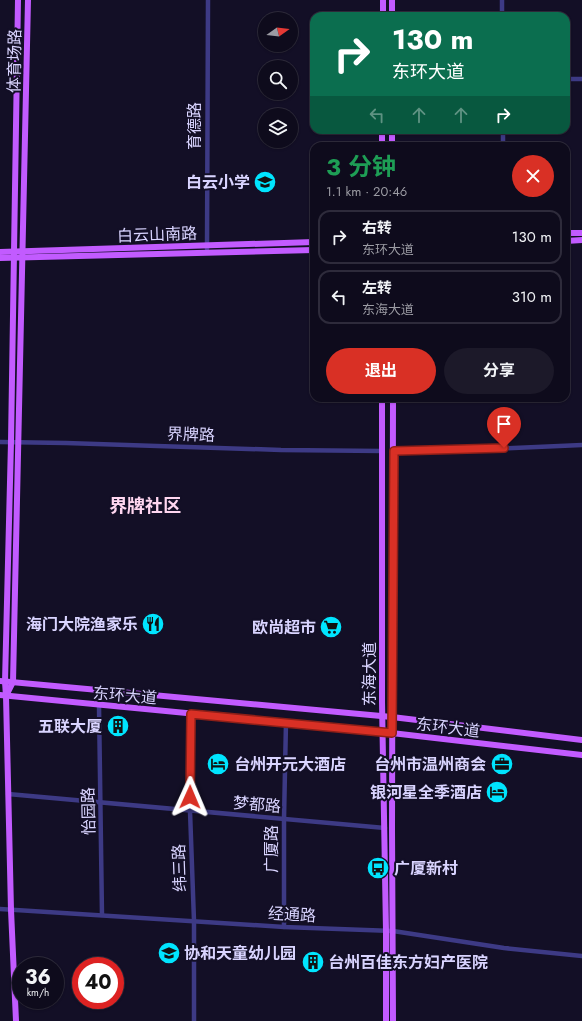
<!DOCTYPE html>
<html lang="zh">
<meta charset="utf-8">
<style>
body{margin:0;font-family:Jost,"Noto Sans SC",sans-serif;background:#1c1929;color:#f1f3f6;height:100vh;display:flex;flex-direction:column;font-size:15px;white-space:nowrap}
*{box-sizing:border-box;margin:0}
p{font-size:13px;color:#9b9ba3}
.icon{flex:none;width:22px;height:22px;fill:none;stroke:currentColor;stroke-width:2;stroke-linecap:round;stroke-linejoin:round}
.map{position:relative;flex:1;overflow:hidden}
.details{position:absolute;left:310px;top:142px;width:260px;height:260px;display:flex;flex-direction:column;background:#0e0b1c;border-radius:12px;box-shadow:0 1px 3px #0004,0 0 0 1px #2e2b3b}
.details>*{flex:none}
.top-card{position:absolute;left:310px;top:12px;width:260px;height:122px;border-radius:12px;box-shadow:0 1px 3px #0004,0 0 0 1px #2e2b3b;background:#0b6e4f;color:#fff;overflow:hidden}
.needle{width:26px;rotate:76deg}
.controls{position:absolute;left:258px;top:12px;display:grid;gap:8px}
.controls a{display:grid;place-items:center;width:40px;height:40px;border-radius:50%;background:#0e0b1c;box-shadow:0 1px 3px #0004,0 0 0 1px #2e2b3b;font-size:20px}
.speed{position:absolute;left:12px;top:957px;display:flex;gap:8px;font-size:20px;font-weight:700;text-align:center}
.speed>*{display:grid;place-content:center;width:52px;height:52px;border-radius:50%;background:#0e0b1c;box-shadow:0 1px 3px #0004,0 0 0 1px #2e2b3b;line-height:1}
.speed small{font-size:10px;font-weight:400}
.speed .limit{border:6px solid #d22;background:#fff;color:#111}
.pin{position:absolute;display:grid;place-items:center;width:34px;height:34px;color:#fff;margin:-41px -17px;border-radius:50% 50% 50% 0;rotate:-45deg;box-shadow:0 0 4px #0007}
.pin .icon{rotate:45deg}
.me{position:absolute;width:44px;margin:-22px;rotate:1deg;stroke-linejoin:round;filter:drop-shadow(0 0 3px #0008)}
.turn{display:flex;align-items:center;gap:14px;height:84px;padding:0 16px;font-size:18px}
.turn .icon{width:52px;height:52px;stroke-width:2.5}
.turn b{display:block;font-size:28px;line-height:34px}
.lanes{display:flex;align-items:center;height:38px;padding:0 16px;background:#0003;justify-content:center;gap:20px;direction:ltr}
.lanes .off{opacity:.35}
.round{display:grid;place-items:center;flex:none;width:42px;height:42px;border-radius:21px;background:#1c1929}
.headline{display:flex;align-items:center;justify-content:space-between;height:68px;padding:0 16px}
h1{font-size:24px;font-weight:700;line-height:30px;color:#1e9e55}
.primary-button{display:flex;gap:8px;margin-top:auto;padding:8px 16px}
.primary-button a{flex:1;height:46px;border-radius:24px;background:#d93025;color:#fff;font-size:16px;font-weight:700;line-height:46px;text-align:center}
.primary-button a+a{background:#1c1929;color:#f1f3f6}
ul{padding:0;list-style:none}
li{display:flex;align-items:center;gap:12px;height:54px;margin:0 8px 6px;padding:0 8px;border:2px solid #2e2b3b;border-radius:12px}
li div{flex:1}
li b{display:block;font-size:15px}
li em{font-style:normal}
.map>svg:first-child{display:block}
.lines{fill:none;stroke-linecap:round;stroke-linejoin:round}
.minor{stroke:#3d3a85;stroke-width:4.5}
.major{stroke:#c25bff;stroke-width:6}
.route-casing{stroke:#8d1f18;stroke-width:10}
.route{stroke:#d93025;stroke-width:7}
.labels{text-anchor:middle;stroke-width:4;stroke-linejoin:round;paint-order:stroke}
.street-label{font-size:16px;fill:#d9d4ff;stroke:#130f26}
.poi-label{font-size:16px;font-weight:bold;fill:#d9d4ff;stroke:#130f26;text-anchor:end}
.quarter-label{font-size:18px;font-weight:bold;fill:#ffd6f0;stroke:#130f26}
</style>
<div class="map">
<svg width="582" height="1021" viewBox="0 0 582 1021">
<rect width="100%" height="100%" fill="#130f26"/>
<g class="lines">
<g class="minor">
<path d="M502 0V16"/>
<path d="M566 79H582"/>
<path d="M503 146V130"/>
<path d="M207 249 208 0"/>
<path d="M0 442 66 443 281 450 382 451"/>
<path d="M393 451 488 449 582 445"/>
<path d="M99 706 102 915"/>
<path d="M191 714 190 811 194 921V1021"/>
<path d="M8 794 385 828"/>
<path d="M0 909 284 927 393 931 504 948 582 956"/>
<path d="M284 927V819L286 722"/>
</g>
<g class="major">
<path d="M383 16V0"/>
<path d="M392 16V0"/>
<path d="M392 130V146"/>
<path d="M382 146V130"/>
<path d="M566 233H582"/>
<path d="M566 241 582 240"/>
<path d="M0 252 314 242"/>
<path d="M0 258 314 250"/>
<path d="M382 398V702L386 931V1021"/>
<path d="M0 681 392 717 582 740"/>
<path d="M0 695 383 732 582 755"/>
<path d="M6 696 13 682 28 0"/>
<path d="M16 1021 11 910 6 696 5 682 11 442 18 0"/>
<path d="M393 1021 392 828 393 398"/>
</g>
</g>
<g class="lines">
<g class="route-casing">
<path id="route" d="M190 797 191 714 392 733 394 451 504 448"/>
</g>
<use href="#route" class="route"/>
</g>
<defs>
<g id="school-disc" transform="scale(1.15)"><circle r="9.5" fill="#00e5ff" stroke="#130f26"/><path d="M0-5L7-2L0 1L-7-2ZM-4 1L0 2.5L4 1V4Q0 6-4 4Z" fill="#111"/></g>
<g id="restaurant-disc" transform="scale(1.15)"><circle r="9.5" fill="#00e5ff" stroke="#130f26"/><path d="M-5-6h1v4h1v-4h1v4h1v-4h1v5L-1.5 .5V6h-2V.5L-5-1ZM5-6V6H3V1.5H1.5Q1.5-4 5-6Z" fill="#111"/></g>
<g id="supermarket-disc" transform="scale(1.15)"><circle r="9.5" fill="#00e5ff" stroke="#130f26"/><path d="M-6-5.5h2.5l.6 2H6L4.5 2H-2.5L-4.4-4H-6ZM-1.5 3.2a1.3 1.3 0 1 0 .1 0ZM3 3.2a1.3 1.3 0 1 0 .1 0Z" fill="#111"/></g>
<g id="building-disc" transform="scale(1.15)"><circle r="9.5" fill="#00e5ff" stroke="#130f26"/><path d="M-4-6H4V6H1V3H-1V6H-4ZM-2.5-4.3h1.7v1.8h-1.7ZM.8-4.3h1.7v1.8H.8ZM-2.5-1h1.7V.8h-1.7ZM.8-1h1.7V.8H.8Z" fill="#111"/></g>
<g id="hotel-disc" transform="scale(1.15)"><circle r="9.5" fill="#00e5ff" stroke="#130f26"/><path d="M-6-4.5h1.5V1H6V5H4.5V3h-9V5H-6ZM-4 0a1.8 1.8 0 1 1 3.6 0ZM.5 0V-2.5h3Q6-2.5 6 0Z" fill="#111"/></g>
<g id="office-disc" transform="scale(1.15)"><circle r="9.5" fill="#00e5ff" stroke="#130f26"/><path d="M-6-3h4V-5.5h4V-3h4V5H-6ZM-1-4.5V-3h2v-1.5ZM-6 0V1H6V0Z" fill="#111"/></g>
<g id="bus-disc" transform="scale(1.15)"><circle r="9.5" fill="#00e5ff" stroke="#130f26"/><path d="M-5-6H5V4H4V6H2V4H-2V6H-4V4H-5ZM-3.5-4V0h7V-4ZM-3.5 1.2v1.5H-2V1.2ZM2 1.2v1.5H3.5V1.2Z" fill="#111"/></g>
</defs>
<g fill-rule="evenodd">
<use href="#school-disc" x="265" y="182"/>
<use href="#restaurant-disc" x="153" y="624"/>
<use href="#supermarket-disc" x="331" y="627"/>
<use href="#building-disc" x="118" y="726"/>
<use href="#hotel-disc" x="218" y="764"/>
<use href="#office-disc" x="502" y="764"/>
<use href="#hotel-disc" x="497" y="792"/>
<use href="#bus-disc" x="378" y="868"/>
<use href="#school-disc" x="169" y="953"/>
<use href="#building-disc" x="313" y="962"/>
</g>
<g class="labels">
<g class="street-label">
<text transform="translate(14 61) rotate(-89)" y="6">体育场路</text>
<text transform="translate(194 126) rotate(-90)" y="6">育德路</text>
<text transform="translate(157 234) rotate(-2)" y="6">白云山南路</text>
<text transform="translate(191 434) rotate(2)" y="6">界牌路</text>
<text transform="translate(369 674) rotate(-90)" y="6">东海大道</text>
<text transform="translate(125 695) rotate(5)" y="6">东环大道</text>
<text transform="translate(448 727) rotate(7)" y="6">东环大道</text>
<text transform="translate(257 804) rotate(5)" y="6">梦都路</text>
<text transform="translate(88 811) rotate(-91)" y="6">怡园路</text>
<text transform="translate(271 849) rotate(-90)" y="6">广厦路</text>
<text transform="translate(179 868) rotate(-92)" y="6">纬三路</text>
<text transform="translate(292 914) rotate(3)" y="6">经通路</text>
</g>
<g class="poi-label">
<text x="250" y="188">白云小学</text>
<text x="138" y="630">海门大院渔家乐</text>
<text x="316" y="633">欧尚超市</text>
<text x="102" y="732">五联大厦</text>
<text x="234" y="770" text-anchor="start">台州开元大酒店</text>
<text x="486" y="770">台州市温州商会</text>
<text x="482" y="798">银河星全季酒店</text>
<text x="394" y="874" text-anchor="start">广厦新村</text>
<text x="184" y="959" text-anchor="start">协和天童幼儿园</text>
<text x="328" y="968" text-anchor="start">台州百佳东方妇产医院</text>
</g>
<g class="quarter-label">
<text x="145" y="512">界牌社区</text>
</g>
</g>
</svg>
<div class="controls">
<a><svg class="needle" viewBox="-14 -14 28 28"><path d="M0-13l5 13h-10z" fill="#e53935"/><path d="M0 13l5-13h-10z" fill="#9b9ba3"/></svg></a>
<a><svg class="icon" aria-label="search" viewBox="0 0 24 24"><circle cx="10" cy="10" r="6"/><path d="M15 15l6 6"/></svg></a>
<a><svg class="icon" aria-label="layers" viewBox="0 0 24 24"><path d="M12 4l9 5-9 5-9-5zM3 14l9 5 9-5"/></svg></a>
</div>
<div class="speed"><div>36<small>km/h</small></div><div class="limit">40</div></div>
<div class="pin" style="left:504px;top:448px;background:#d93025"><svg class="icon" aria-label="arrive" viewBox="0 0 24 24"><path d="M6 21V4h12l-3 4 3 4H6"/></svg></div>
<svg class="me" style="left:190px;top:797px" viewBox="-20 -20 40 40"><path d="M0-17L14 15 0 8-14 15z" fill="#d93025" stroke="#fff" stroke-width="4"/></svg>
<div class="top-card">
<div class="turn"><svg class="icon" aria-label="right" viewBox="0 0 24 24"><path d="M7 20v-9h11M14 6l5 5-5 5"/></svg><div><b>130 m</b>东环大道</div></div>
<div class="lanes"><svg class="icon off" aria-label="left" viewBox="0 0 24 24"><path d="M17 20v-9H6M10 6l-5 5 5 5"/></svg><svg class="icon off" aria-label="ahead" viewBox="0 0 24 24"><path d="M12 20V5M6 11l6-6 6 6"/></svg><svg class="icon off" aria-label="ahead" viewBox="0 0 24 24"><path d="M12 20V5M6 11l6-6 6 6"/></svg><svg class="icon" aria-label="right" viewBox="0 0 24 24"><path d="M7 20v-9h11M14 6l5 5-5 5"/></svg></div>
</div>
<section class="details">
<div class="headline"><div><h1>3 分钟</h1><p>1.1 km · 20:46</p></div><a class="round" style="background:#d93025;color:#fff"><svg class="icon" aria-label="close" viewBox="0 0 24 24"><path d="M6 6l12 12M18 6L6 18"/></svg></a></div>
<ul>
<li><svg class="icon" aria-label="right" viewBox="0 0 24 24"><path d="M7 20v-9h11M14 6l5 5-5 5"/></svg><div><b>右转</b><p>东环大道</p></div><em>130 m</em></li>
<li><svg class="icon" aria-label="left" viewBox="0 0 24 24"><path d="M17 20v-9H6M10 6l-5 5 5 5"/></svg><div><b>左转</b><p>东海大道</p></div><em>310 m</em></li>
</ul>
<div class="primary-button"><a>退出</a><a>分享</a></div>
</section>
</div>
